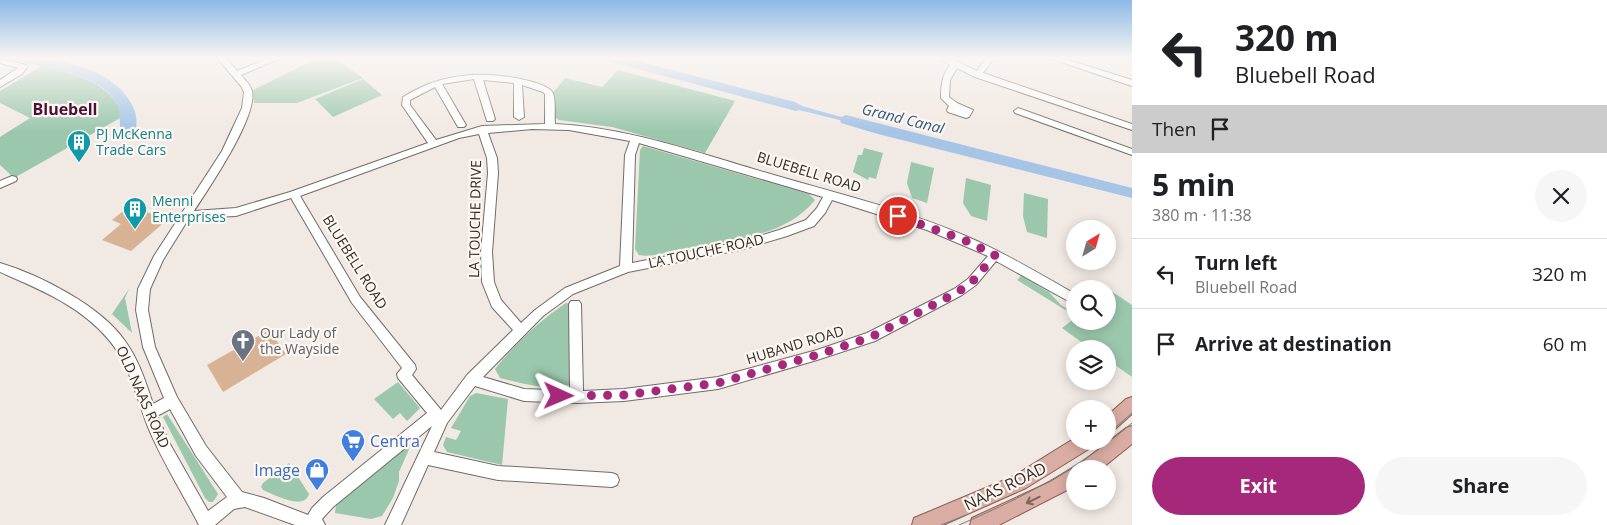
<!DOCTYPE html>
<meta charset="utf-8">
<style>
body{margin:0;font-family:"Open Sans",sans-serif;background:#f6f6f6;color:#202124;height:100vh;display:flex;flex-direction:column;font-size:19px;white-space:nowrap}
*{box-sizing:border-box;margin:0}
p{font-size:16px;color:#757577}
.icon{flex:none;width:28px;height:28px;fill:none;stroke:currentColor;stroke-width:2;stroke-linecap:round;stroke-linejoin:round}
.map{position:relative;flex:1;overflow:hidden}
.drawer{display:flex;flex-direction:column;background:#fff;width:475px}
.drawer>*{flex:none}
.banner{background:#fff;color:#202124;overflow:hidden}
.needle{width:32px;rotate:37deg}
.tools{position:absolute;left:1066px;top:220px;display:grid;gap:10px}
.tools a{display:grid;place-items:center;width:50px;height:50px;border-radius:50%;background:#fff;box-shadow:0 2px 12px #0003;font-size:25px}
.pin{position:absolute;display:grid;place-items:center;width:42px;height:42px;color:#fff;margin:-21px;border:2px solid #fff;border-radius:50%;box-shadow:0 1px 5px #0007}
.me{position:absolute;width:55px;margin:-28px;rotate:91deg;stroke-linejoin:round;filter:drop-shadow(0 0 4px #0008)}
.turn{display:flex;align-items:center;gap:18px;height:105px;padding:0 20px;font-size:22px}
.turn .icon{width:65px;height:65px;stroke-width:2.5}
.turn b{display:block;font-size:35px;line-height:42px}
.then{display:flex;align-items:center;height:48px;padding:0 20px;background:#0003;gap:10px;font-size:19px}
.round{display:grid;place-items:center;flex:none;width:52px;height:52px;border-radius:26px;background:#f6f6f6}
.headline{display:flex;align-items:center;justify-content:space-between;height:85px;padding:0 20px}
h1{font-size:30px;font-weight:700;line-height:38px}
.action{display:flex;gap:10px;margin-top:auto;padding:10px 20px}
.action a{flex:1;height:58px;border-radius:30px;background:#a5287a;color:#fff;font-size:20px;font-weight:700;line-height:58px;text-align:center}
.action a+a{background:#f6f6f6;color:#202124}
ul{padding:0;list-style:none}
li{display:flex;align-items:center;gap:15px;height:70px;padding:0 20px;border-top:1px solid #e0e0e0}
li div{flex:1}
li b{display:block;font-size:19px}
li em{font-style:normal}
main{display:flex;flex:1;min-height:0}
.map>svg:first-child{display:block}
.green{fill:#9bc7ad}
.water{fill:#a5c4e6}
.lines{fill:none;stroke-linecap:round;stroke-linejoin:round}
.river{fill:#a5c4e6;fill-rule:evenodd}
.building{fill:#d7b294}
.minor-casing{stroke:#726c66;stroke-width:2}
.major-casing{stroke:#8d5c51;stroke-width:2}
.minor{fill:#fff;fill-rule:evenodd}
.major{fill:#d9ada3;fill-rule:evenodd}
.tram{stroke:#7f7b76;stroke-width:1}
.oneway{stroke:#7b6760}
.route{stroke:#a5287a;stroke-width:9;stroke-dasharray:0 16.2}
.labels{text-anchor:middle;stroke-width:4.5;stroke-linejoin:round;paint-order:stroke}
.culture-label{font-size:14px;fill:#0d838f;stroke:#fef6f0;text-anchor:start}
.street-label{font-size:14px;fill:#2f2d2a;stroke:#fef6f0}
.worship-label{font-size:14px;fill:#5b616d;stroke:#fef6f0;text-anchor:start}
.water-label{font-size:15px;font-style:italic;fill:#2e5987;stroke:#fef6f0}
.far-district-label{font-size:16px;font-weight:bold;fill:#4c1037;stroke:#fef6f0}
.near-shop-label{font-size:16px;fill:#366cbe;stroke:#fef6f0;text-anchor:start}
.near-street-label{font-size:16px;fill:#2f2d2a;stroke:#fef6f0}
</style>
<main>
<div class="map">
<svg width="1132" height="525" viewBox="0 0 1132 525">
<rect width="100%" height="100%" fill="#f1e9e3"/>
<g class="green">
<path d="M318 58H334L363 78 297 103H254L253 90Z"/>
<path d="M42 66C67 73 101 79 116 102 119 106 120 112 122 117L14 178 0 165V137L30 118 0 103V91Z"/>
<path d="M618 70 735 101 705 153 612 127 559 120 554 117 552 94 565 78 602 87Z"/>
<path d="M363 79 382 95 333 117 315 99Z"/>
<path d="M643 146 809 194 815 200C785 238 726 241 681 249 669 251 652 258 639 255L635 249 640 150Z"/>
<path d="M864 148 883 153 876 179 869 177 868 180 853 172 858 155H862Z"/>
<path d="M911 162 934 168 927 203 912 198 907 183Z"/>
<path d="M966 178 991 185 987 221 971 216 963 203Z"/>
<path d="M1024 193 1048 199 1047 238 1027 232 1023 216Z"/>
<path d="M1021 276 1049 292 1061 305 1075 313V316L1017 280Z"/>
<path d="M129 289 125 298 132 333 112 314Z"/>
<path d="M1108 289 1132 305V377L1108 360V349H1091L1062 328 1075 318V321H1108Z"/>
<path d="M566 303 570 304 571 384C550 392 521 383 500 378L495 369C516 343 538 322 566 303Z"/>
<path d="M398 382 420 408 407 421 400 413 393 419 374 399Z"/>
<path d="M476 393 508 399 502 465 447 452 443 445 446 437 456 440 461 431 451 428 470 396Z"/>
<path d="M167 414 218 494 213 502H209L205 498 163 417Z"/>
<path d="M407 445 410 447 399 472V481L393 498 382 516 371 519 335 513 336 504Z"/>
<path d="M289 463 309 494C304 511 275 495 263 490L261 487 263 483Z"/>
</g>
<path class="water" d="M597 58H626L795 102 802 106 841 117 846 115 1132 188V198L878 134 841 123 840 120 799 110 796 111Z"/>
<g class="lines">
<path class="river" d="M15 58C57 58 115 66 134 109 137 116 138 129 133 135H123C117 128 123 114 116 102 101 74 45 68 17 61Z"/>
</g>
<g class="building">
<path d="M139 209 167 220 131 251 102 240 121 224 112 220 122 212 132 215Z"/>
<path d="M269 330 286 354 223 392 207 365Z"/>
</g>
<g class="lines">
<g class="minor-casing">
<g id="minor">
<path d="M217 58H226L237 71 269 58H281L241 75C245 80 250 84 252 91 258 116 209 188 194 211L236 208 290 192 428 143 402 105 403 97C442 72 485 70 529 81 536 83 549 86 553 93 556 101 554 115 555 124 622 127 687 149 750 168 822 190 899 207 968 237 1005 253 1040 274 1075 294V303L1070 302 996 261 976 285 962 295 875 341 817 360 718 389 624 401 577 403 524 401 475 386 447 423 434 452 498 466 612 473 617 475 619 480 617 485 612 487 498 480 428 465 401 525H385L432 426 333 507 322 519 325 525H295L245 507 234 509 215 525H199C182 492 162 461 148 427 136 397 130 365 109 340 81 306 39 289 0 272V263C40 275 101 306 125 341 139 360 146 383 153 404L164 398 143 347 136 310 138 289 154 256 222 151 242 108 244 92 241 86ZM474 79 487 121H493L495 119 483 80 514 83V117L519 120 524 117 522 85 543 92 545 94V124L482 126 436 140 410 105V100L435 87 458 127H464L466 125 442 84ZM532 129 569 130 630 141 625 155 620 266 565 288 535 310 521 323 501 300 494 282 492 252 498 173 497 158 488 133ZM479 134 487 158 488 173 481 252 482 282 492 307 513 330 467 375 441 410 412 375 416 369 415 365 360 297 300 196 459 138ZM639 143 823 197 817 208 806 220 779 230 744 241 632 263 635 155ZM291 198 352 303 402 368 397 374 398 378 427 413 323 497 312 508 308 515 264 498 242 492 206 446 177 397 155 347 148 310 150 289 163 260 189 218 236 216ZM832 200 927 230 988 256 968 279 954 289 867 333 817 350 718 377 624 389 583 391 581 304 579 301H571L569 304 570 391 524 389 483 377 543 316 573 294 628 272 744 249 787 236 814 226 825 213ZM170 409 196 456 227 497 208 511 170 444 157 416Z"/>
<path d="M939 58H950L977 71 986 58H994L983 73 1132 124V130L975 77 957 68 950 80 949 97 957 103 973 110 969 117 966 118 948 112 947 110 949 106 941 98C941 85 942 75 950 65Z"/>
<path d="M1049 58H1062L1132 80V86Z"/>
<path d="M0 59 26 65 27 67 22 74 0 87V80L18 68 0 63Z"/>
<path d="M1018 108 1132 149V155L1015 113 1014 111Z"/>
<path d="M12 176 16 177 17 179 16 181 0 188V181Z"/>
</g>
</g>
<g class="major-casing">
<g id="major">
<path d="M1132 397V414L1114 430 1108 433V415L1126 399Z"/>
<path d="M1132 426V444L1101 469H1075V486L999 525H970L972 518 1050 482 1075 467 1078 469 1081 463 1126 428Z"/>
<path d="M1075 438V441H1094L1092 447 1026 488 943 525H912L914 518 1014 476Z"/>
</g>
</g>
<use href="#minor" class="minor"/>
<use href="#major" class="major"/>
<g class="tram">
<path d="M1109 433 1132 413"/>
<path d="M941 525 966 515"/>
<path d="M959 525C1022 498 1080 468 1132 423"/>
</g>
</g>
<defs><path id="oneway-shaft" d="M-6 0H5M1.5-3L5.5 0L1.5 3" fill="none" stroke-width="1.6" stroke-linecap="round" stroke-linejoin="round" transform="scale(1.25)"/></defs>
<use class="oneway" href="#oneway-shaft" transform="translate(1033 500) rotate(154)"/>
<linearGradient id="sky" x2="0" y2="1"><stop stop-color="#8dbae7"/><stop offset="0.44" stop-color="#f9f5f2"/><stop offset="1" stop-color="#f9f5f2" stop-opacity="0"/></linearGradient>
<rect width="1132" height="132" fill="url(#sky)"/>
<g class="lines">
<path class="route" d="M559 396 624 395 718 383 817 355 871 337 958 292 972 282 995 255 964 240 898 216"/>
</g>
<defs>
<g id="building-pin" transform="scale(1.25)"><path d="M0 17L-7.5 6A9.5 9.5 0 1 1 7.5 6Z" fill="#0f9aa8" stroke="#fef6f0"/><path d="M-4-6H4V6H1V3H-1V6H-4ZM-2.5-4.3h1.7v1.8h-1.7ZM.8-4.3h1.7v1.8H.8ZM-2.5-1h1.7V.8h-1.7ZM.8-1h1.7V.8H.8Z" fill="#fff"/></g>
<g id="church-pin" transform="scale(1.25)"><path d="M0 17L-7.5 6A9.5 9.5 0 1 1 7.5 6Z" fill="#6b7280" stroke="#fef6f0"/><path d="M-1.2-6h2.4v3.5h3.3v2.4h-3.3V6h-2.4V-.1h-3.3v-2.4h3.3Z" fill="#fff"/></g>
<g id="supermarket-pin" transform="scale(1.25)"><path d="M0 17L-7.5 6A9.5 9.5 0 1 1 7.5 6Z" fill="#3f7fe0" stroke="#fef6f0"/><path d="M-6-5.5h2.5l.6 2H6L4.5 2H-2.5L-4.4-4H-6ZM-1.5 3.2a1.3 1.3 0 1 0 .1 0ZM3 3.2a1.3 1.3 0 1 0 .1 0Z" fill="#fff"/></g>
<g id="shop-pin" transform="scale(1.25)"><path d="M0 17L-7.5 6A9.5 9.5 0 1 1 7.5 6Z" fill="#3f7fe0" stroke="#fef6f0"/><path d="M-5-2.5h2.3a2.7 3.5 0 0 1 5.4 0H5L5.5 6h-11ZM-1.5-2.5h3a1.5 2.3 0 0 0-3 0Z" fill="#fff"/></g>
</defs>
<g fill-rule="evenodd">
<use href="#building-pin" x="79" y="142"/>
<use href="#building-pin" x="135" y="209"/>
<use href="#church-pin" x="243" y="341"/>
<use href="#supermarket-pin" x="353" y="441"/>
<use href="#shop-pin" x="317" y="470"/>
</g>
<g class="labels">
<g class="culture-label">
<text x="96" y="139">PJ McKenna<tspan x="96" dy="16">Trade Cars</tspan></text>
<text x="152" y="206">Menni<tspan x="152" dy="16">Enterprises</tspan></text>
</g>
<g class="street-label">
<text transform="translate(809 172) rotate(17)" y="5">BLUEBELL ROAD</text>
<text transform="translate(475 219) rotate(-89)" y="5">LA TOUCHE DRIVE</text>
<text transform="translate(706 251) rotate(-12)" y="5">LA TOUCHE ROAD</text>
<text transform="translate(355 262) rotate(58)" y="5">BLUEBELL ROAD</text>
<text transform="translate(795 345) rotate(-17)" y="5">HUBAND ROAD</text>
<text transform="translate(143 397) rotate(66)" y="5">OLD NAAS ROAD</text>
</g>
<g class="worship-label">
<text x="260" y="338">Our Lady of<tspan x="260" dy="16">the Wayside</tspan></text>
</g>
<g class="water-label">
<text transform="translate(903 119) rotate(14)" y="5">Grand Canal</text>
</g>
<g class="far-district-label">
<text x="65" y="115">Bluebell</text>
</g>
<g class="near-shop-label">
<text x="370" y="447">Centra</text>
<text x="300" y="476" text-anchor="end">Image</text>
</g>
<g class="near-street-label">
<text transform="translate(1005 486) rotate(-26)" y="6">NAAS ROAD</text>
</g>
</g>
</svg>
<div class="tools">
<a><svg class="needle" viewBox="-14 -14 28 28"><path d="M0-13l5 13h-10z" fill="#e53935"/><path d="M0 13l5-13h-10z" fill="#757577"/></svg></a>
<a><svg class="icon" aria-label="search" viewBox="0 0 24 24"><circle cx="10" cy="10" r="6"/><path d="M15 15l6 6"/></svg></a>
<a><svg class="icon" aria-label="layers" viewBox="0 0 24 24"><path d="M12 4l9 5-9 5-9-5zM3 14l9 5 9-5"/></svg></a>
<a>+</a>
<a>−</a>
</div>
<div class="pin" style="left:898px;top:216px;background:#d93025"><svg class="icon" aria-label="arrive" viewBox="0 0 24 24"><path d="M6 21V4h12l-3 4 3 4H6"/></svg></div>
<svg class="me" style="left:559px;top:396px" viewBox="-20 -20 40 40"><path d="M0-17L14 15 0 8-14 15z" fill="#a5287a" stroke="#fff" stroke-width="4"/></svg>
</div>
<section class="drawer">
<div class="banner">
<div class="turn"><svg class="icon" aria-label="left" viewBox="0 0 24 24"><path d="M17 20v-9H6M10 6l-5 5 5 5"/></svg><div><b>320 m</b>Bluebell Road</div></div>
<div class="then">Then<svg class="icon" aria-label="arrive" viewBox="0 0 24 24"><path d="M6 21V4h12l-3 4 3 4H6"/></svg></div>
</div>
<div class="headline"><div><h1>5 min</h1><p>380 m · 11:38</p></div><a class="round"><svg class="icon" aria-label="close" viewBox="0 0 24 24"><path d="M6 6l12 12M18 6L6 18"/></svg></a></div>
<ul>
<li><svg class="icon" aria-label="left" viewBox="0 0 24 24"><path d="M17 20v-9H6M10 6l-5 5 5 5"/></svg><div><b>Turn left</b><p>Bluebell Road</p></div><em>320 m</em></li>
<li><svg class="icon" aria-label="arrive" viewBox="0 0 24 24"><path d="M6 21V4h12l-3 4 3 4H6"/></svg><div><b>Arrive at destination</b></div><em>60 m</em></li>
</ul>
<div class="action"><a>Exit</a><a>Share</a></div>
</section>
</main>
